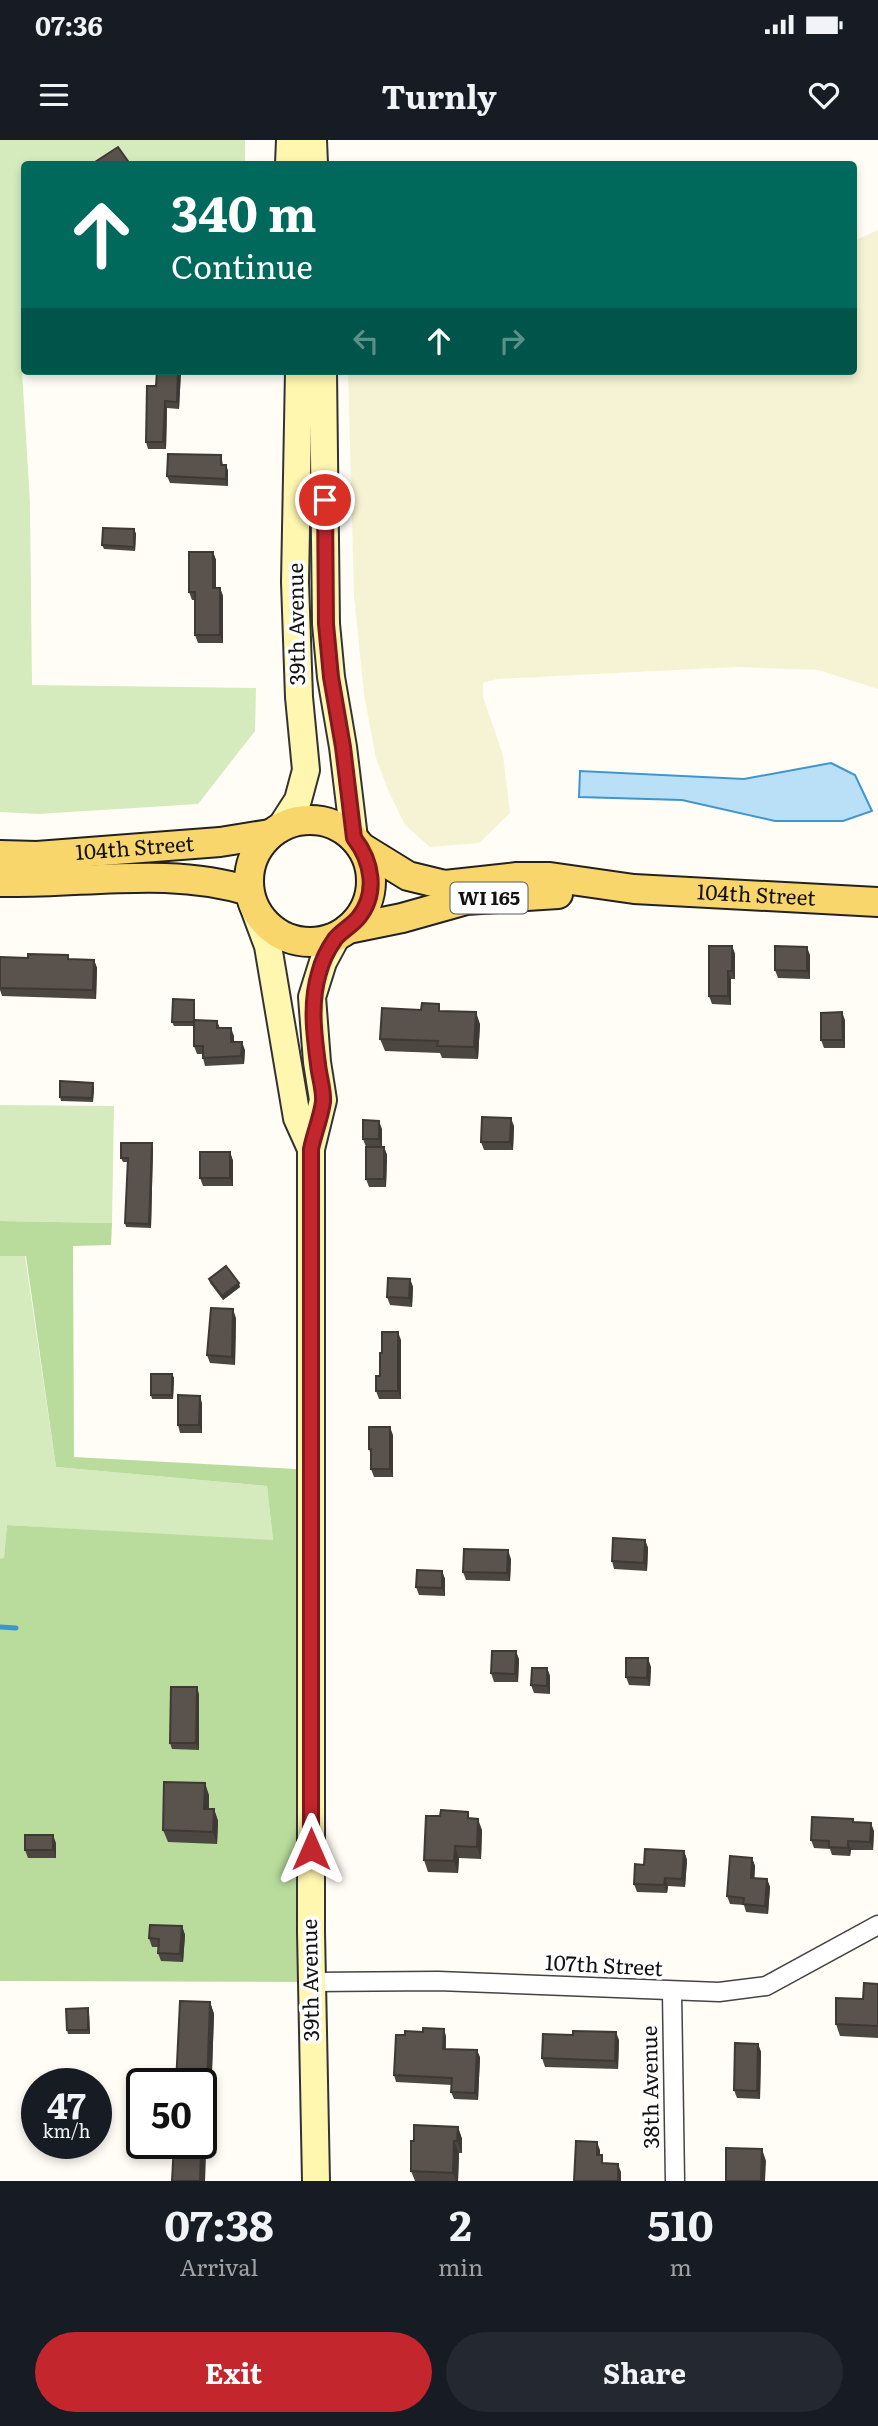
<!DOCTYPE html>
<style>
body{margin:0;font-family:Literata,serif;background:#242831;color:#f1f3f6;height:100vh;display:flex;flex-direction:column;font-size:26px;white-space:nowrap}
*{box-sizing:border-box;margin:0}
p{font-size:23px;color:#9ea1a6}
.icon{flex:none;width:38px;height:38px;fill:none;stroke:currentColor;stroke-width:2;stroke-linecap:round;stroke-linejoin:round}
.map{position:relative;height:2041px;overflow:hidden}
.sheet{display:flex;flex-direction:column;background:#171b24;flex:1}
.sheet>*{flex:none}
.guide{position:absolute;left:21px;top:21px;width:836px;height:214px;border-radius:7px;box-shadow:0 4px 10px #0003;background:#00695c;color:#fff;overflow:hidden}
.speed{position:absolute;left:21px;top:1928px;display:flex;gap:14px;font-size:35px;font-weight:700;text-align:center}
.speed>*{display:grid;place-content:center;width:91px;height:91px;border-radius:50%;background:#171b24;box-shadow:0 4px 10px #0003;line-height:1}
.speed small{font-size:18px;font-weight:400}
.speed .limit{border:4px solid #111;border-radius:10px;background:#fff;color:#111}
.pin{position:absolute;display:grid;place-items:center;width:60px;height:60px;color:#fff;margin:-30px;border:4px solid #fff;border-radius:50%;box-shadow:0 2px 7px #0007}
.me{position:absolute;width:77px;margin:-38px;rotate:0deg;stroke-linejoin:round;filter:drop-shadow(0 0 5px #0008)}
.turn{display:flex;align-items:center;gap:24px;height:147px;padding:0 35px;font-size:32px}
.turn .icon{width:91px;height:91px;stroke-width:2.5}
.turn b{display:block;font-size:49px;line-height:60px}
.lanes{display:flex;align-items:center;height:66px;padding:0 35px;background:#0003;justify-content:center;gap:35px;direction:ltr}
.lanes .off{opacity:.35}
.eta{display:flex;justify-content:space-evenly;align-items:center;height:119px;text-align:center}
.eta b{font-size:42px;font-weight:700;line-height:49px}
.button{display:flex;gap:14px;margin-top:auto;padding:14px 35px}
.button a{flex:1;height:80px;border-radius:42px;background:#c4262e;color:#fff;font-size:28px;font-weight:700;line-height:80px;text-align:center}
.button a+a{background:#242831;color:#f1f3f6}
.status{display:flex;justify-content:space-between;align-items:center;height:49px;padding:0 35px;background:#171b24;direction:ltr}
.status svg{height:19px;fill:currentColor}
header{display:flex;justify-content:space-between;align-items:center;height:91px;padding:0 35px;background:#171b24;font-size:32px;font-weight:700}
.map>svg:first-child{display:block}
.farmland{fill:#f6f3d4}
.green{fill:#d5ebbd}
.forest{fill:#b9dc9c}
.water{fill:#b9e0f7;stroke:#3f96cf;stroke-width:2}
.lines{fill:none;stroke-linecap:round;stroke-linejoin:round}
.stream{stroke:#3f96cf;stroke-width:5}
.street-casing{stroke:#444;stroke-width:21}
.secondary-casing{stroke:#333;stroke-width:30}
.primary-casing{stroke:#222;stroke-width:32}
.street{stroke:#fff;stroke-width:18}
.secondary{stroke:#fff6b0;stroke-width:26}
.primary{stroke:#f9d66b;stroke-width:28}
.wall{fill:#4d4742}
.shaded-wall{fill:#3f3936}
.building{fill:#5a524d;stroke:#3f3936;stroke-width:2}
.route-casing{stroke:#7f191e;stroke-width:18}
.route{stroke:#c4262e;stroke-width:12}
.labels{text-anchor:middle;stroke-width:7;stroke-linejoin:round;paint-order:stroke}
.shield{fill:#fff;stroke:#585858;stroke-width:2}
.shield-label{font-size:19px;font-weight:bold;fill:#111}
.street-label{font-size:21px;fill:#111;stroke:#fff}
</style>
<div class="status"><b>07:36</b><svg viewBox="0 0 49 12"><path d="M0 12V9h3v3zM5 12V6h3v6zM10 12V3h3v9zM15 12V0h3v12zM26 1h20v11H26zM47 4h2v5h-2z"/></svg></div>
<header><svg class="icon" aria-label="menu" viewBox="0 0 24 24"><path d="M4 6h16M4 12h16M4 18h16"/></svg>Turnly<svg class="icon" aria-label="heart" viewBox="0 0 24 24"><path d="M12 20l-8-8c-3-5 5-10 8-4 3-6 11-1 8 4z"/></svg></header>
<div class="map">
<svg width="878" height="2041" viewBox="0 0 878 2041">
<rect width="100%" height="100%" fill="#fffdf5"/>
<path class="farmland" d="M878 90V549L818 530 736 527 497 539 483 543V557L503 615 510 673 479 703 430 707 405 685 388 650 376 618 364 554 354 456 348 231H854V101Z"/>
<g class="green">
<path d="M0 0H245V24H24V228L22 231 30 363 32 545 256 548 255 591 198 664 38 674 0 672Z"/>
<path d="M0 965 114 966 112 1083 0 1081Z"/>
<path d="M0 1116H25L56 1327 267 1346 273 1401 7 1385 4 1419H0Z"/>
</g>
<path class="forest" d="M0 1081 112 1083 111 1105 73 1106 74 1317 296 1329 297 1454H311V1842L0 1841V1419L4 1418 7 1385 273 1400 267 1346 56 1327 26 1116H0Z"/>
<path class="water" d="M831 623 855 635 872 671 843 681H775L682 660 579 657 580 631 744 639Z"/>
<g class="lines">
<path class="stream" d="M0 1487 16 1488"/>
<g class="street-casing">
<g id="street">
<path d="M311 1842 438 1841 719 1852 766 1846 878 1785"/>
<path d="M672 1852 675 2041"/>
</g>
</g>
<g class="secondary-casing">
<g id="secondary">
<path d="M313 0 314 24"/>
<path d="M289 24 290 0"/>
<path d="M323 231 326 484 331 537 343 607 354 698"/>
<path d="M280 688 298 660 306 630 299 557 295 442 299 231"/>
<path d="M252 763 268 806 297 978 311 1009"/>
<path d="M316 2041 311 1792V1009L323 960 317 922 312 857 323 822 337 796"/>
</g>
</g>
<g class="primary-casing">
<g id="primary">
<circle cx="310" cy="741" r="61"/>
<path id="s1" d="M361 707 408 736 445 745 517 737H550L634 749 878 762"/>
<path id="s2" d="M0 715 37 716 220 702 270 694"/>
<path d="M0 742C83 744 169 726 249 751"/>
<path d="M348 789 402 778 466 760 558 754"/>
</g>
</g>
<use href="#street" class="street"/>
<use href="#secondary" class="secondary"/>
<use href="#primary" class="primary"/>
</g>
<g class="wall">
<path d="M157 231H181L179 269 167 268 166 309H148L146 302 156 246Z"/>
<path d="M221 315 223 325H226L228 331V346L170 343 167 336Z"/>
<path d="M134 389 136 394 135 411 104 409 102 405Z"/>
<path d="M213 412 216 420V448H220L223 456V503H198L195 495V460H192L189 452Z"/>
<path d="M732 806 735 814V839H731V865L712 864 709 856Z"/>
<path d="M810 815V839L778 838 775 830Z"/>
<path d="M0 817 94 820 97 828 96 859 2 856 0 850Z"/>
<path d="M195 864V880L217 881 220 888 234 896V902L245 910 244 924 205 926 203 918V914H197L194 906V886H174L172 882Z"/>
<path d="M441 871 480 884 478 919 442 918 440 913 385 911 380 899Z"/>
<path d="M845 880V908H824L821 900Z"/>
<path d="M93 943 94 947 93 962 61 961 60 957Z"/>
<path d="M514 986 513 1010H484L481 1002Z"/>
<path d="M382 989V1007H384L387 1015 386 1047H369L366 1039V1007L363 999Z"/>
<path d="M153 1007 151 1088 126 1087 125 1083 128 1022H123L121 1018Z"/>
<path d="M230 1012 233 1021V1046H203L200 1038Z"/>
<path d="M209 1139 240 1147 223 1160 210 1143Z"/>
<path d="M410 1139 413 1147 412 1167 390 1165 387 1157Z"/>
<path d="M236 1178 235 1225 210 1223 207 1215Z"/>
<path d="M401 1200V1259H379L376 1251 380 1236Z"/>
<path d="M172 1234 174 1238 173 1259H152L151 1255Z"/>
<path d="M200 1256 202 1264V1293H180L178 1285Z"/>
<path d="M393 1295V1337H374L371 1329V1315L369 1309Z"/>
<path d="M645 1400 648 1408 647 1431 614 1429 612 1421Z"/>
<path d="M511 1419 510 1441 466 1440 463 1432Z"/>
<path d="M442 1431 445 1439V1456L419 1455 416 1447Z"/>
<path d="M519 1519 518 1542H494L491 1533Z"/>
<path d="M651 1527 650 1546 629 1545 626 1537Z"/>
<path d="M547 1528 550 1536V1554L534 1553 531 1545Z"/>
<path d="M199 1554V1610L172 1609 170 1603Z"/>
<path d="M209 1655V1669H214L218 1681 217 1704 168 1702 163 1690Z"/>
<path d="M471 1678 482 1690 481 1719 459 1718 458 1733 428 1732 424 1720Z"/>
<path d="M853 1679 854 1682 874 1691 873 1710H851L850 1716 832 1715 830 1709 814 1708 811 1700Z"/>
<path d="M56 1703V1718H28L25 1710Z"/>
<path d="M684 1711 687 1720 685 1747 668 1746 667 1753 637 1752 634 1744 644 1725Z"/>
<path d="M752 1718 755 1726 754 1739H767L770 1747 768 1774 746 1772 744 1765 730 1764 727 1756Z"/>
<path d="M182 1786 185 1795 183 1822 161 1821 158 1813V1807H152L149 1798Z"/>
<path d="M878 1844V1898L840 1896 836 1884 863 1859Z"/>
<path d="M210 1862 214 1874 211 1960H207L205 2041H172L201 1944Z"/>
<path d="M88 1868 89 1872 90 1894H68L67 1890Z"/>
<path d="M446 1896V1909L480 1917 478 1960 454 1959 451 1952 452 1945 396 1942 394 1935Z"/>
<path d="M619 1900 618 1929 545 1927 542 1918Z"/>
<path d="M758 1904 761 1912 760 1959 737 1958 734 1950Z"/>
<path d="M458 1987 462 1999V2013H459L458 2041H415L411 2031 414 2001Z"/>
</g>
<g class="shaded-wall">
<path d="M178 231H181L179 269 177 262Z"/>
<path d="M165 261 167 268 166 309 163 302Z"/>
<path d="M226 325 228 331V346L226 339Z"/>
<path d="M134 389 136 394 135 411 134 407Z"/>
<path d="M213 412 216 420V456L213 448Z"/>
<path d="M220 448 223 456V503L220 495Z"/>
<path d="M732 806 735 814V839L732 831Z"/>
<path d="M807 807 810 815V839L807 831Z"/>
<path d="M94 820 97 828 96 859 93 850Z"/>
<path d="M728 831 731 839V865L728 856Z"/>
<path d="M194 860 195 864V886L194 882Z"/>
<path d="M476 872 480 884 478 919 474 907Z"/>
<path d="M842 872 845 880V908L843 900Z"/>
<path d="M231 888 234 896V910L231 902Z"/>
<path d="M242 902 245 910 244 924 241 916Z"/>
<path d="M93 943 94 947 93 962 92 958Z"/>
<path d="M511 978 514 986 513 1010 510 1002Z"/>
<path d="M379 981 382 989V1008L379 999Z"/>
<path d="M152 1003 153 1007 151 1088 149 1084Z"/>
<path d="M384 1007 387 1015 386 1047 384 1039Z"/>
<path d="M230 1012 233 1021V1046L230 1038Z"/>
<path d="M410 1139 413 1147 412 1167 409 1158Z"/>
<path d="M239 1143 240 1147 223 1160 222 1156Z"/>
<path d="M233 1169 236 1178 235 1225 232 1217Z"/>
<path d="M398 1192 401 1200V1259L398 1251Z"/>
<path d="M172 1234 174 1238 173 1259 172 1255Z"/>
<path d="M200 1256 202 1264V1293L199 1285Z"/>
<path d="M390 1287 393 1295V1337L390 1329Z"/>
<path d="M645 1400 648 1408 647 1431 644 1423Z"/>
<path d="M508 1410 511 1419 510 1441 507 1433Z"/>
<path d="M442 1431 445 1439V1456L442 1448Z"/>
<path d="M516 1511 519 1519 518 1542 515 1534Z"/>
<path d="M648 1518 651 1527 650 1546 647 1538Z"/>
<path d="M547 1528 550 1536V1554L547 1546Z"/>
<path d="M197 1547 199 1554V1610L196 1603Z"/>
<path d="M205 1643 209 1655 208 1681 204 1669Z"/>
<path d="M214 1669 218 1681 217 1704 213 1692Z"/>
<path d="M478 1679 482 1690 481 1719 477 1707Z"/>
<path d="M871 1683 874 1691 873 1710 870 1702Z"/>
<path d="M53 1695 56 1703V1718L53 1710Z"/>
<path d="M848 1701 851 1710 850 1716 848 1708Z"/>
<path d="M455 1706 459 1718 458 1733 454 1721Z"/>
<path d="M684 1711 687 1720 685 1747 682 1739Z"/>
<path d="M752 1718 755 1726 754 1747 751 1738Z"/>
<path d="M665 1738 668 1746 667 1753 664 1745Z"/>
<path d="M767 1739 770 1747 768 1774 765 1766Z"/>
<path d="M182 1786 185 1795 183 1822 180 1814Z"/>
<path d="M210 1862 214 1874 211 1960 207 1948Z"/>
<path d="M88 1868 89 1872 90 1894 88 1890Z"/>
<path d="M444 1889 446 1896 445 1916 443 1909Z"/>
<path d="M616 1892 619 1900 618 1929 615 1921Z"/>
<path d="M758 1904 761 1912 760 1959 757 1951Z"/>
<path d="M477 1910 480 1917 478 1960 475 1953Z"/>
<path d="M203 1948 207 1960 205 2041H200Z"/>
<path d="M458 1987 462 1999V2013L457 2001Z"/>
<path d="M454 2001 459 2013 458 2041H456L453 2033Z"/>
<path d="M597 2002 600 2010V2023L597 2015Z"/>
<path d="M762 2009 766 2021 765 2041H761Z"/>
<path d="M618 2024 621 2032V2041H618Z"/>
</g>
<g class="building">
<path d="M118 7 130 24H92Z"/>
<path d="M157 231H178L177 262 165 261 163 302H146L147 246H156Z"/>
<path d="M168 314 221 315V325H226V339L167 336Z"/>
<path d="M103 388 134 389V407L102 405Z"/>
<path d="M189 412H213V448H220V495H195V452H189Z"/>
<path d="M709 806H732V831H728V856H709Z"/>
<path d="M775 806 807 807V831L775 830Z"/>
<path d="M28 814 68 815V819L94 820 93 850 0 848V817L28 818Z"/>
<path d="M173 859 194 860V882H172Z"/>
<path d="M422 863 439 864V871L476 872 474 907 437 906 438 901 380 899 382 868 421 870Z"/>
<path d="M842 872 843 900H821V873Z"/>
<path d="M194 880 217 881V888H231V902H242L241 916 203 918V906H194Z"/>
<path d="M60 941 93 943 92 958 60 957Z"/>
<path d="M482 977 511 978 510 1002H481Z"/>
<path d="M363 980 379 981V999H363Z"/>
<path d="M121 1003H152L149 1084 125 1083 128 1018H121Z"/>
<rect x="366" y="1007" width="18" height="32"/>
<rect x="200" y="1012" width="30" height="26"/>
<path d="M226 1126 239 1143 222 1156 209 1139Z"/>
<path d="M388 1138 410 1139 409 1158 387 1157Z"/>
<path d="M211 1168 233 1169 232 1217 207 1215Z"/>
<path d="M382 1192H398V1251H376V1236H380V1213H382Z"/>
<rect x="151" y="1234" width="21" height="21"/>
<path d="M178 1255 200 1256 199 1285H178Z"/>
<path d="M369 1287H390V1329H371V1309H369Z"/>
<path d="M613 1398 645 1400 644 1423 612 1421Z"/>
<path d="M464 1409 508 1410 507 1433 463 1432Z"/>
<path d="M417 1430 442 1431V1448L416 1447Z"/>
<path d="M492 1511H516L515 1534 491 1533Z"/>
<path d="M626 1518H648L647 1538 626 1537Z"/>
<path d="M532 1528H547V1546L531 1545Z"/>
<path d="M171 1547H197L196 1603H170Z"/>
<path d="M164 1642 205 1643 204 1669H214L213 1692 163 1690Z"/>
<path d="M441 1670 468 1672V1678L478 1679 477 1707 455 1706 454 1721 424 1720 426 1676H440Z"/>
<path d="M812 1677 853 1679V1682L871 1683 870 1702 848 1701V1708L829 1707V1701L811 1700Z"/>
<rect x="25" y="1695" width="28" height="15"/>
<path d="M645 1709 684 1711 682 1739 665 1738 664 1745 634 1744 635 1724 644 1725Z"/>
<path d="M730 1716 752 1718 751 1738 767 1739 765 1766 743 1764 744 1758 727 1756Z"/>
<path d="M150 1785 182 1786 180 1814 158 1813 159 1799 149 1798Z"/>
<path d="M864 1843 878 1844V1886L836 1884V1858L863 1859Z"/>
<path d="M180 1861 210 1862 207 1948H203L200 2041H172L174 2004H201V1944H176Z"/>
<path d="M88 1868V1890H67L66 1869Z"/>
<path d="M423 1888 444 1889 443 1909 477 1910 475 1953 451 1952 452 1938 394 1935 396 1895H405V1891L423 1892Z"/>
<path d="M573 1891 616 1892 615 1921 542 1918 543 1894 573 1895Z"/>
<path d="M735 1903 758 1904 757 1951 734 1950Z"/>
<path d="M414 1985 458 1987 457 2001H454L453 2033 411 2031V2001H414Z"/>
<path d="M576 2001 597 2002V2015H602V2023L618 2024V2041H574Z"/>
<path d="M726 2008 762 2009 761 2041H726Z"/>
</g>
<g class="lines">
<g class="route-casing">
<path id="route" d="M311 1709V1009C314 994 321 977 323 962 324 950 319 936 318 924 314 894 310 863 319 833 322 821 328 809 335 799 341 791 352 786 359 777 378 753 372 721 354 698L343 607 331 537 326 484 325 360"/>
</g>
<use href="#route" class="route"/>
</g>
<g class="labels">
<rect class="shield" x="450.5" y="742.5" width="77" height="31" rx="5"/>
<g class="shield-label">
<text x="489" y="765">WI 165</text>
</g>
<g class="street-label">
<text transform="translate(297 484) rotate(-91)" y="7">39th Avenue</text>
<text dy="7" stroke="none"><textPath href="#s2" startOffset="135">104th Street</textPath></text>
<text dy="7" stroke="none"><textPath href="#s1" startOffset="406">104th Street</textPath></text>
<text transform="translate(604 1826) rotate(3)" y="7">107th Street</text>
<text transform="translate(311 1840) rotate(-91)" y="7">39th Avenue</text>
<text transform="translate(651 1947) rotate(-91)" y="7">38th Avenue</text>
</g>
</g>
</svg>
<div class="speed"><div>47<small>km/h</small></div><div class="limit">50</div></div>
<div class="pin" style="left:325px;top:360px;background:#d93025"><svg class="icon" aria-label="arrive" viewBox="0 0 24 24"><path d="M6 21V4h12l-3 4 3 4H6"/></svg></div>
<svg class="me" style="left:311px;top:1709px" viewBox="-20 -20 40 40"><path d="M0-17L14 15 0 8-14 15z" fill="#c4262e" stroke="#fff" stroke-width="4"/></svg>
<div class="guide">
<div class="turn"><svg class="icon" aria-label="ahead" viewBox="0 0 24 24"><path d="M12 20V5M6 11l6-6 6 6"/></svg><div><b>340 m</b>Continue</div></div>
<div class="lanes"><svg class="icon off" aria-label="left" viewBox="0 0 24 24"><path d="M17 20v-9H6M10 6l-5 5 5 5"/></svg><svg class="icon" aria-label="ahead" viewBox="0 0 24 24"><path d="M12 20V5M6 11l6-6 6 6"/></svg><svg class="icon off" aria-label="right" viewBox="0 0 24 24"><path d="M7 20v-9h11M14 6l5 5-5 5"/></svg></div>
</div>
</div>
<section class="sheet">
<div class="eta">
<div><b>07:38</b><p>Arrival</p></div>
<div><b>2</b><p>min</p></div>
<div><b>510</b><p>m</p></div>
</div>
<div class="button"><a>Exit</a><a>Share</a></div>
</section>
